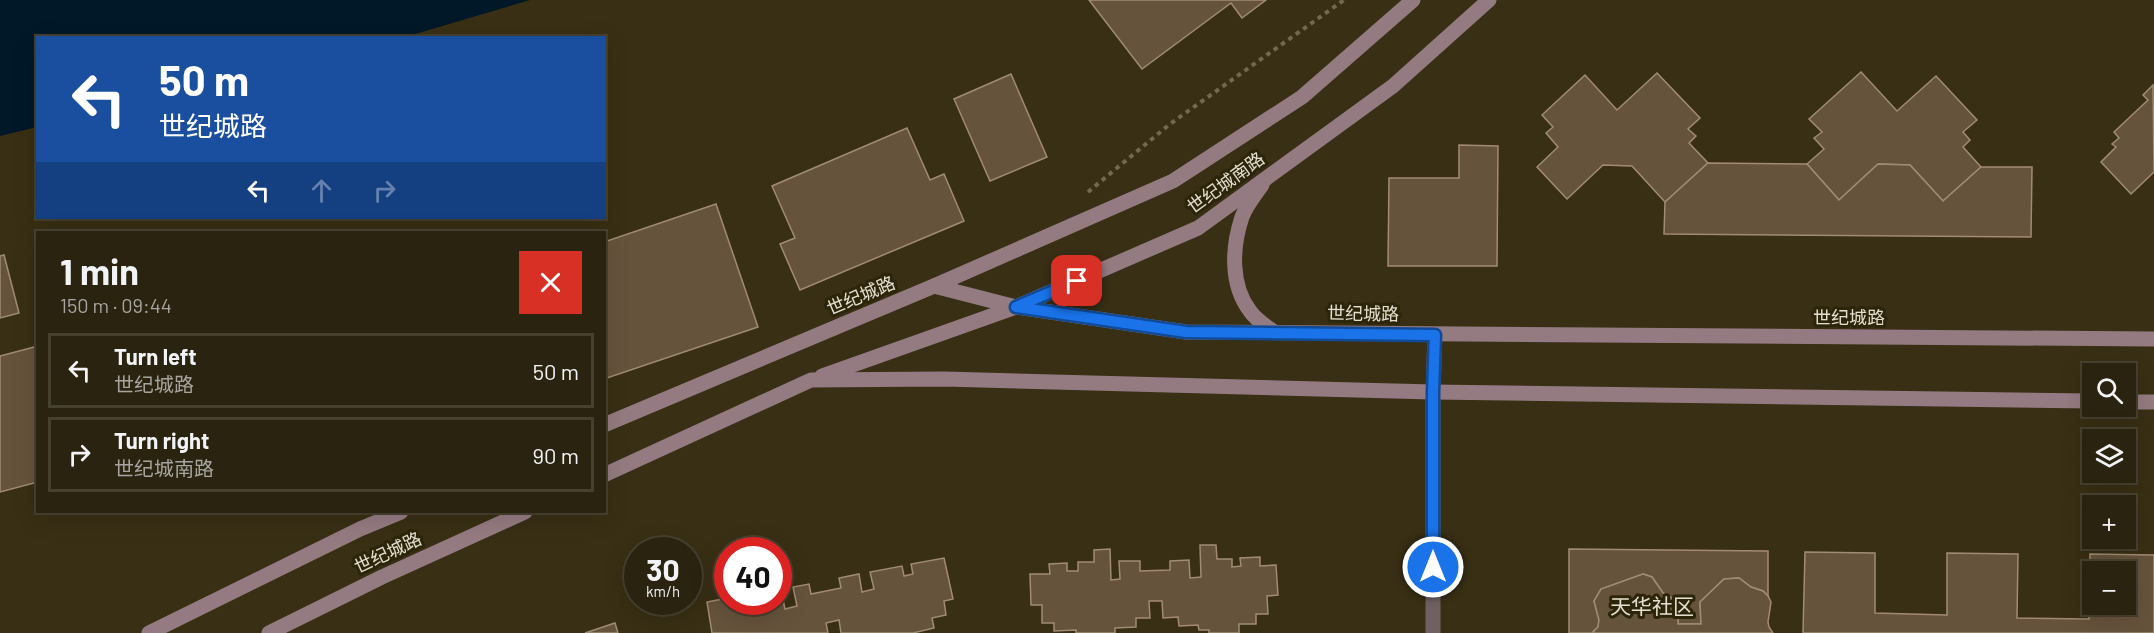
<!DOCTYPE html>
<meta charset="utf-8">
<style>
body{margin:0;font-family:Barlow,"Noto Sans SC",sans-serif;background:#362f1d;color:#f1f3f6;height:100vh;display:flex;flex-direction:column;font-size:22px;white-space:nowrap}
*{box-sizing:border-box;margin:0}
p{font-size:20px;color:#a5a49e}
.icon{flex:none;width:33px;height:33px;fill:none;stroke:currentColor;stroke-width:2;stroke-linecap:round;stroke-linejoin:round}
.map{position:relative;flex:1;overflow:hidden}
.drawer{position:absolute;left:36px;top:231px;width:570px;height:282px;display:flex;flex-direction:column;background:#2a230f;border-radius:0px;box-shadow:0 6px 24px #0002,0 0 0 2px #46402f}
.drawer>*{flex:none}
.banner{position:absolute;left:36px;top:36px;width:570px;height:183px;border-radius:0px;box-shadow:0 6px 24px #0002,0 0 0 2px #46402f;background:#1a4fa0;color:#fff;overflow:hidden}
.fabs{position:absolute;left:2082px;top:363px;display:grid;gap:12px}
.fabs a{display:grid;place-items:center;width:54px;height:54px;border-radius:0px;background:#2a230f;box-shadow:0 6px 24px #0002,0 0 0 2px #46402f;font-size:30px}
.speed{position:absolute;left:624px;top:537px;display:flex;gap:12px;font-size:30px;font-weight:700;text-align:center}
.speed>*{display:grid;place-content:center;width:78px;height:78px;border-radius:50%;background:#2a230f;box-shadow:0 6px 24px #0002,0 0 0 2px #46402f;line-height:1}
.speed small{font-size:15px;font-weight:400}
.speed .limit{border:9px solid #d22;background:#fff;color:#111}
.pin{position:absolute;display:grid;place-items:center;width:51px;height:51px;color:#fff;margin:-26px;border-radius:12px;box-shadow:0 3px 9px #0006}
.me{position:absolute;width:66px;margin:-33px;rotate:0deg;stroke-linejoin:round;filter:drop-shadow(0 0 4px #0008)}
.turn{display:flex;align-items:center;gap:21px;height:126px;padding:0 24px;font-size:27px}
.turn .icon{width:78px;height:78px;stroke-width:2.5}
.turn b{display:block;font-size:42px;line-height:51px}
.lanes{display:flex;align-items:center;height:57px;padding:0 24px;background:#0003;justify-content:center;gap:30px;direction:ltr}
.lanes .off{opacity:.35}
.round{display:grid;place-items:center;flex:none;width:63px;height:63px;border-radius:0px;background:#362f1d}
.summary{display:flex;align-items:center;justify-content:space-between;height:102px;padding:0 24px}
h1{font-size:36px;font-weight:700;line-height:45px}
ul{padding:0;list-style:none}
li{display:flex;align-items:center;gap:18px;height:75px;margin:0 12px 9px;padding:0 12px;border:3px solid #46402f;border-radius:0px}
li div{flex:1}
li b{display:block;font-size:22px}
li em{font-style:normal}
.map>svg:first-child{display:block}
.water{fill:#001828}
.building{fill:#66533c;stroke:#a18c73;stroke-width:1.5;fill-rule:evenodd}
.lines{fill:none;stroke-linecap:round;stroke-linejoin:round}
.path{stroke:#716952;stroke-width:4;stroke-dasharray:4.5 4.5;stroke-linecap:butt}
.tertiary{stroke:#706064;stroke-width:15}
.secondary{stroke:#947b81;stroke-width:15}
.route-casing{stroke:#114b97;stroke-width:15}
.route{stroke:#1a73e8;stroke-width:10}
.labels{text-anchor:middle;stroke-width:6;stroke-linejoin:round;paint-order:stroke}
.street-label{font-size:18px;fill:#e3decf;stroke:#2d250a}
.quarter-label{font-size:21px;fill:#e3decf;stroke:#2d250a}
</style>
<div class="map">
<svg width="2154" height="633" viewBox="0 0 2154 633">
<rect width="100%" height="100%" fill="#382f14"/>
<path class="water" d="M0 0H530L405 37 38 38 37 127 0 136Z"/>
<g class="building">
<path d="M1089 0H1266L1242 18 1231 3 1142 69Z"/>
<path d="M1861 72 1897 111 1936 76 1977 120 1963 132 1970 140 1963 147 1981 167 1943 201 1910 165 1878 164 1839 200 1807 164 1824 149 1814 138 1822 132 1809 119Z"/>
<path d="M1657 73 1700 118 1688 129 1696 136 1689 143 1708 163 1665 202 1632 166 1603 165 1567 199 1537 167 1558 147 1546 133 1553 127 1542 115 1585 75 1617 110Z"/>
<path d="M1011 74 1047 157 990 181 954 99Z"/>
<path d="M2153 85 2154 172 2131 194 2101 162 2116 147 2112 144 2119 138 2114 132 2148 100 2143 95Z"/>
<path d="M907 128 930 180 944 174 964 221 800 290 780 244 795 238 772 186Z"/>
<path d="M1459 145 1498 146 1497 266H1388L1389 178H1459Z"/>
<path d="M1708 163 1807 164 1839 200 1878 164 1910 165 1943 201 1981 167H2032L2031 237 1664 234 1665 202Z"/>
<path d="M716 204 758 327 604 379V242Z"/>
<path d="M4 255 19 313 0 318V256Z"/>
<path d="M38 346V482L0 492V356Z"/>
<path d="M1200 545H1216L1217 559H1232V567L1241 566 1240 558 1260 557V566L1276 565 1278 595 1267 596 1268 614H1256V624H1239V633H1209V630H1199L1198 625 1179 626 1178 617 1163 618 1162 601H1149L1150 618H1136V627L1115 628V633H1076V630L1054 631V623H1042V605H1031L1030 574H1050L1049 564 1067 563V571H1078V562H1094V550L1110 549 1111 580 1120 579 1119 561H1140V571L1170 570V561L1189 560 1190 578 1201 577Z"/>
<path d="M1569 549 1768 551V596L1763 591 1751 587 1739 578 1724 579 1700 602 1701 624H1678V602L1663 593 1652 577 1643 574 1601 589 1594 601 1599 620 1598 627 1592 633H1569Z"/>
<path d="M1805 552 1875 553V613L1947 615V553L2018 554 2017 618 2089 619 2090 554 2154 555V633H1803ZM2092 572H2126V604H2092Z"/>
<path d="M944 558 953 599 944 601 946 615 932 618 934 628 913 633H841L839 620 826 623 828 633H712L707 602 728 598V602H742L743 609 753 608 752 602H778V590H781L785 609 797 606 793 587 809 584 811 594 841 588 839 578 859 574 862 592 874 589 870 572 902 566 904 576 913 574 911 564Z"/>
<path d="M1643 574 1652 577 1663 593 1678 602V624H1701L1700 602 1724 579 1739 578 1751 587 1763 591 1768 596 1771 602 1768 622 1769 627 1773 633H1592L1598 627 1599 620 1594 601 1601 589Z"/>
<path d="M615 623 618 633H585Z"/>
</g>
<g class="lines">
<path class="path" d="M1088 192 1170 124 1344 0"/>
<path class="tertiary" d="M1433 633V392L1435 335"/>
<g class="secondary">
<path d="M1262 185C1255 195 1246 206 1242 217 1232 247 1230 285 1250 311 1255 319 1266 326 1274 332"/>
<path d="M934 286 1016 307 1186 332 2154 339"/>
<path d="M822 376 1016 307 1198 228 1393 86 1489 0"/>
<path d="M2126 402H2154"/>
<path d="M604 425 934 286 1173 181 1302 97 1413 0"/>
<path d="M604 475 811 380 944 379 1433 392 2092 401"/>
<path d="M149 633 360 529 401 512"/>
<path d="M269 633 382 577 525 512"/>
</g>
</g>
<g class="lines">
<g class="route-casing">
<path id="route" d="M1077 281 1016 307 1186 332 1435 335 1433 392V567"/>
</g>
<use href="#route" class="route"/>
</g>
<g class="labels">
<g class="street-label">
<text transform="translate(1226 183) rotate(-36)" y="6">世纪城南路</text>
<text transform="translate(861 296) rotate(-23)" y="6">世纪城路</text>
<text transform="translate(1363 314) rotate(1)" y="6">世纪城路</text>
<text x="1849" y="324">世纪城路</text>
<text transform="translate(388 553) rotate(-25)" y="6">世纪城路</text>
</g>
<g class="quarter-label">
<text x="1652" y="614">天华社区</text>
</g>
</g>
</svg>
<div class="fabs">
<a><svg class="icon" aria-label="search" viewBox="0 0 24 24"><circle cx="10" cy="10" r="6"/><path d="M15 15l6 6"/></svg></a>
<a><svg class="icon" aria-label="layers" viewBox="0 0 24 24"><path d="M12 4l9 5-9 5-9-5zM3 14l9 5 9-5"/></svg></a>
<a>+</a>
<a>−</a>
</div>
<div class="speed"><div>30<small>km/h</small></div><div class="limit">40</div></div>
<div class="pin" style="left:1077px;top:281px;background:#d93025"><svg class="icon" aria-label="arrive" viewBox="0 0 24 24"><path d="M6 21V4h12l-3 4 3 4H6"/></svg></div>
<svg class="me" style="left:1433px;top:567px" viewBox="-20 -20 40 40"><circle r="17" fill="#1a73e8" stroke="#fff" stroke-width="3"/><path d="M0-11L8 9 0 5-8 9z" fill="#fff"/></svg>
<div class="banner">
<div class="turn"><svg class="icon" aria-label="left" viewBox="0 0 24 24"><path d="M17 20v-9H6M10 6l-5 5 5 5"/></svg><div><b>50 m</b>世纪城路</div></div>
<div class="lanes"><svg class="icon" aria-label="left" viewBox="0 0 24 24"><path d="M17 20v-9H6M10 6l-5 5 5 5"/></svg><svg class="icon off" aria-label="ahead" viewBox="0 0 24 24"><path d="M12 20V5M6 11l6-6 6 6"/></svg><svg class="icon off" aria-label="right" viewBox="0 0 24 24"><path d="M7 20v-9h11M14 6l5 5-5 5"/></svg></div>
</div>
<section class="drawer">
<div class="summary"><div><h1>1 min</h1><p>150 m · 09:44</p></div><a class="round" style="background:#d93025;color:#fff"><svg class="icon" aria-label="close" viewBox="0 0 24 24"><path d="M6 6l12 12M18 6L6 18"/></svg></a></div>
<ul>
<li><svg class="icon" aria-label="left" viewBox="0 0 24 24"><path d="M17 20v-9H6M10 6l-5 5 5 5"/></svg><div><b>Turn left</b><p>世纪城路</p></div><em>50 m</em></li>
<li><svg class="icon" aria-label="right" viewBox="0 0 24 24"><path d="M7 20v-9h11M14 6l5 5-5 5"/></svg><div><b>Turn right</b><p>世纪城南路</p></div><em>90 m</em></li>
</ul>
</section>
</div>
